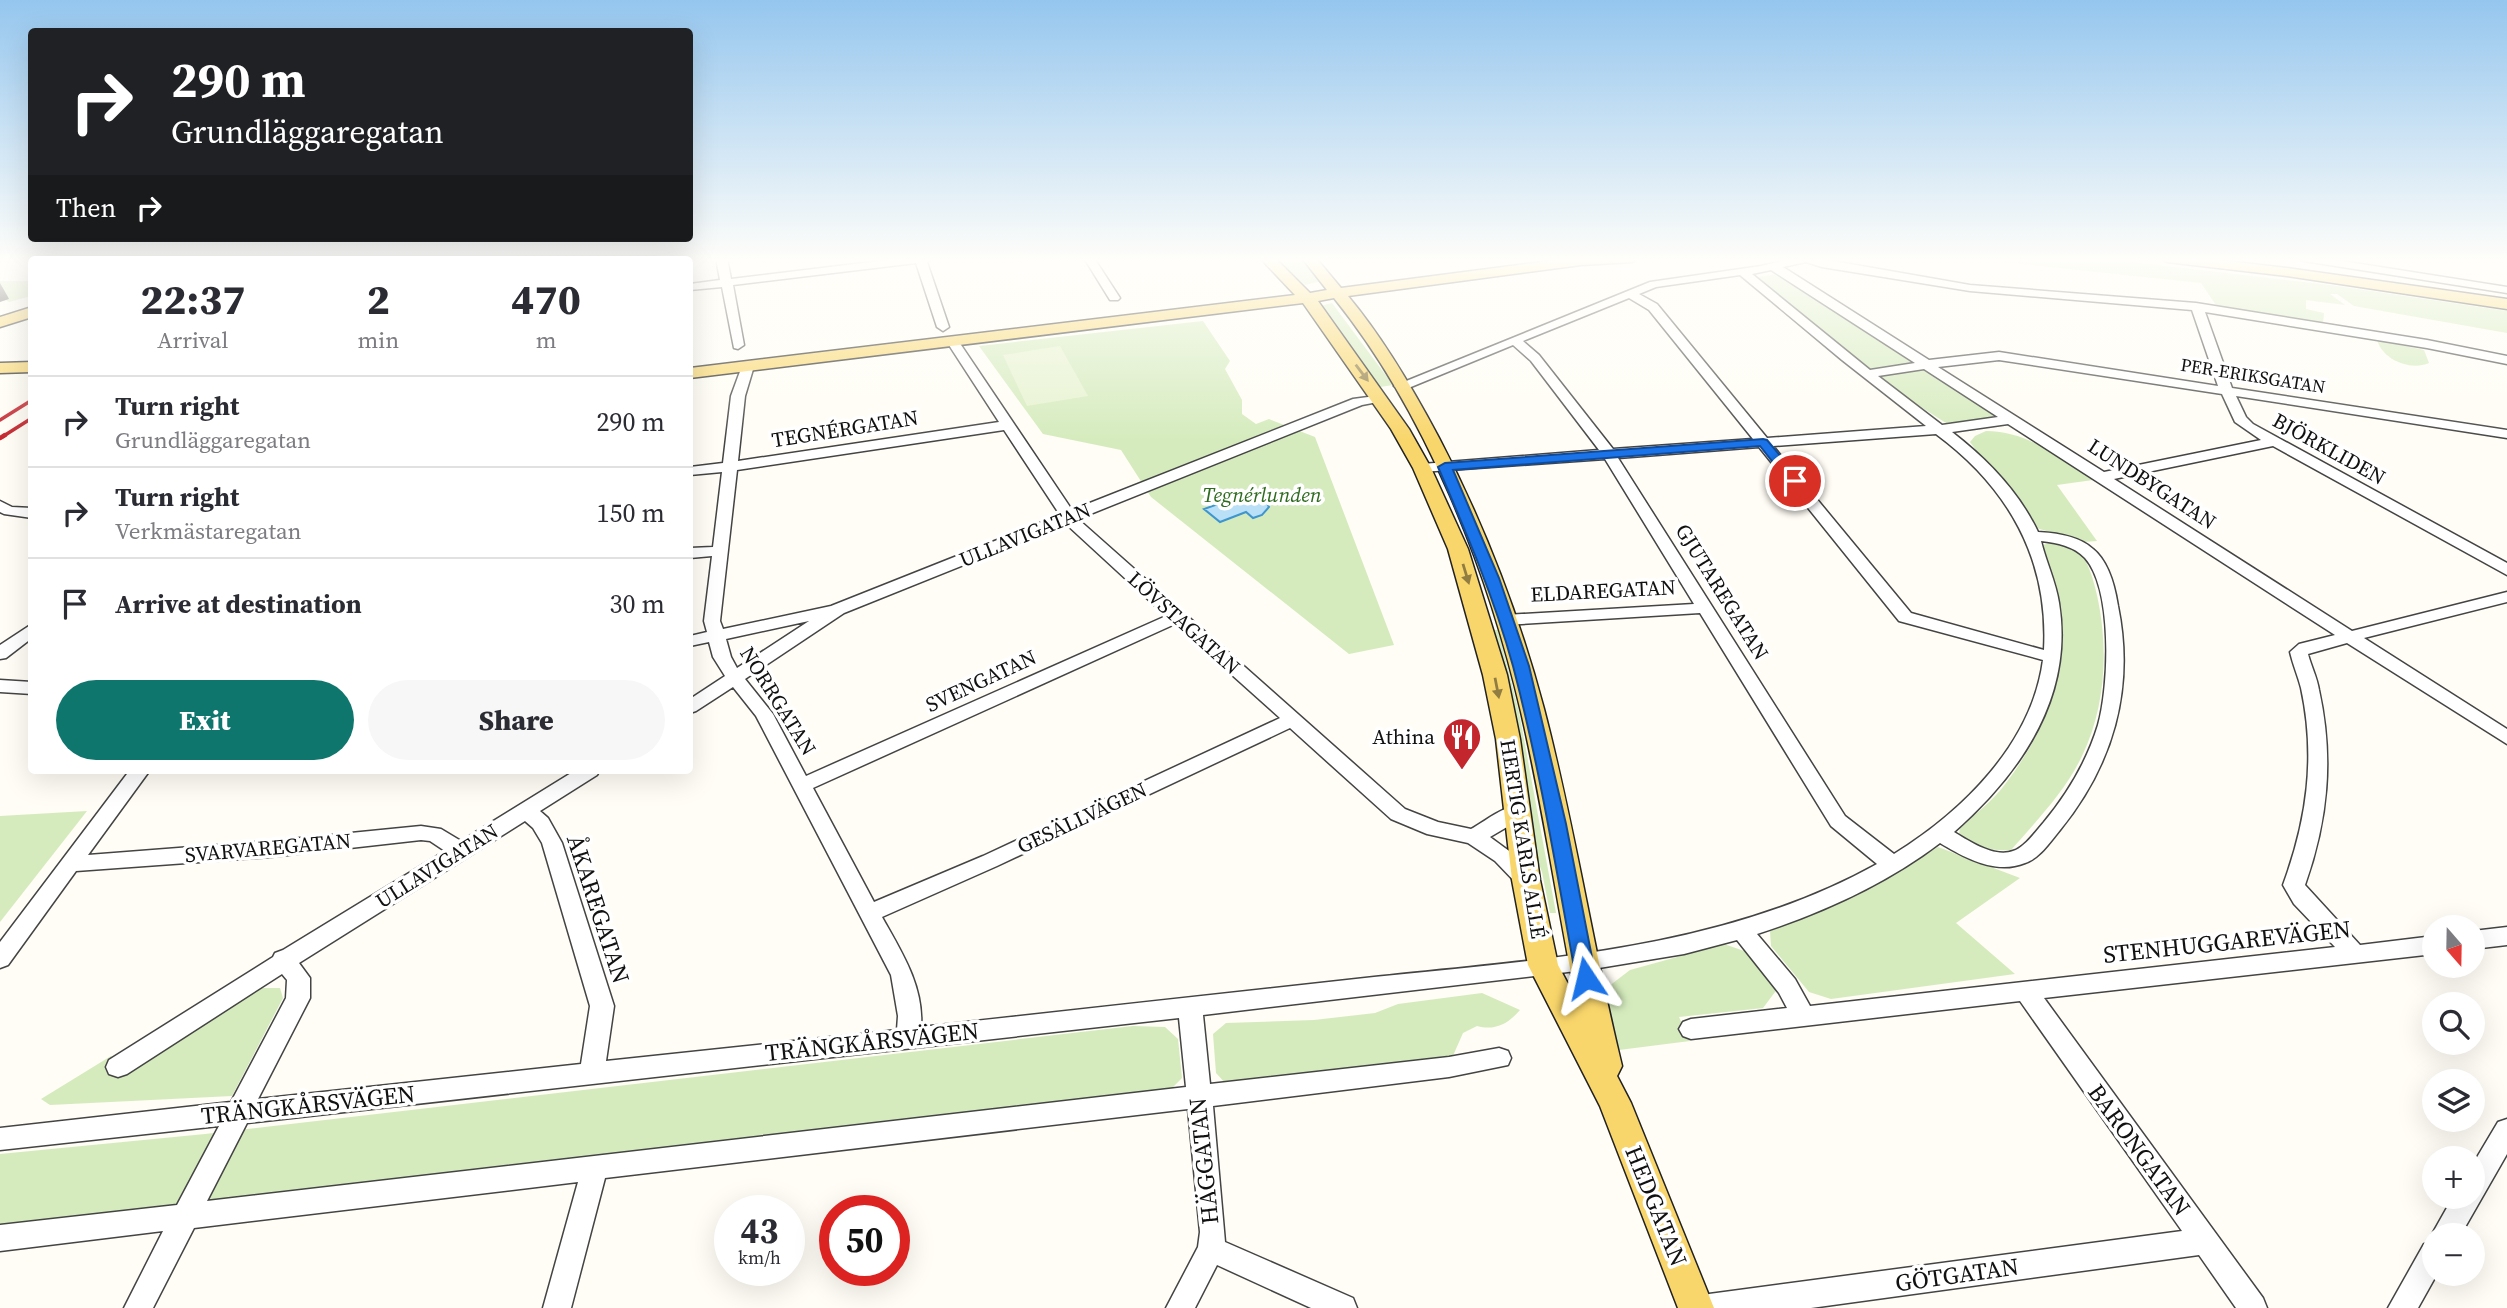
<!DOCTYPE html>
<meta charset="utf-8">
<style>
body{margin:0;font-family:"Source Serif 4",serif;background:#f7f7f7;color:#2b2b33;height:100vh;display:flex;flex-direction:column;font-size:26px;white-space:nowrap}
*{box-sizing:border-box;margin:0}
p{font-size:23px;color:#7c7c81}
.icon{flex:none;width:38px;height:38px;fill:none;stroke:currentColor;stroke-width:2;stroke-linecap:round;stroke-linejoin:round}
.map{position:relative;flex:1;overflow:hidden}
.side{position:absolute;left:28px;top:256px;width:665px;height:518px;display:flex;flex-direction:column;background:#fff;border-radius:7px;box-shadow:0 7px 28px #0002}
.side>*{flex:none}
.banner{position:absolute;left:28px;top:28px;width:665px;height:214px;border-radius:7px;box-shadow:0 7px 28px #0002;background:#202124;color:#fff;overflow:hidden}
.needle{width:46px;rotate:160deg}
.fabs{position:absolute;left:2422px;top:915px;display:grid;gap:14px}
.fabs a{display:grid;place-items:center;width:63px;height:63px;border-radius:50%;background:#fff;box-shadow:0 7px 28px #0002;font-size:35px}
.speed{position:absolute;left:714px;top:1195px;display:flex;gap:14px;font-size:35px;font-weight:700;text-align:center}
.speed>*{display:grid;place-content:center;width:91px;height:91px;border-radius:50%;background:#fff;box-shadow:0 7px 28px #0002;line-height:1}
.speed small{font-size:18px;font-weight:400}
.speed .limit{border:10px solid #d22;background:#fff;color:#111}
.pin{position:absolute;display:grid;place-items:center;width:60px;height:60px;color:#fff;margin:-30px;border:4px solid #fff;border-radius:50%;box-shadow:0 2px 7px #0007}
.me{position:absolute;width:77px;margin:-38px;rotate:350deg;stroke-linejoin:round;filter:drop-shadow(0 0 5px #0008)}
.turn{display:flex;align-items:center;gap:24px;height:147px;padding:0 28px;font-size:32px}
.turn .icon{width:91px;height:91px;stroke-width:2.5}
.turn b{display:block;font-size:49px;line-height:60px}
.then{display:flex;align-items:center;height:66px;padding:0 28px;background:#0003;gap:14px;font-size:26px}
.eta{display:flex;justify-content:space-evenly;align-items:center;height:119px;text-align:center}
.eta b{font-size:42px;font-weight:800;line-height:49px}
.primary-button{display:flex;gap:14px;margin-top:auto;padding:14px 28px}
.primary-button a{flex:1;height:80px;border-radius:42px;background:#0f766e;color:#fff;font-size:28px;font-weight:800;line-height:80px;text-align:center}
.primary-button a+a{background:#f7f7f7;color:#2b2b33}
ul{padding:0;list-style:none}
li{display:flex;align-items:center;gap:21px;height:91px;padding:0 28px;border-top:2px solid #e1e1e2}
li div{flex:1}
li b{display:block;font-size:26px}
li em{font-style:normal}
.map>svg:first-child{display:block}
.green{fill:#d5ebbd}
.pitch{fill:#e6f2cf}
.water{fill:#b9e0f7;stroke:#3f96cf;stroke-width:2}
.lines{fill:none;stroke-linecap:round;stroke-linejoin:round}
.minor-casing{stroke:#444;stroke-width:3}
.major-casing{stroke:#222;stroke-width:3}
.minor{fill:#fff;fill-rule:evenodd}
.major{fill:#f9d66b;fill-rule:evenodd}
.rail-far1{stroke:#c4262e;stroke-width:3.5}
.rail{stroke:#c4262e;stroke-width:4.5}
.shaded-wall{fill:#3f3936}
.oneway{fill:#917d42}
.route{fill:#1a73e8;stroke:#114b97;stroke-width:2}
.labels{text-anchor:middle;stroke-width:7;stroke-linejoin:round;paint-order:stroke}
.far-street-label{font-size:18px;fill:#111;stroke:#fff}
.street-label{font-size:21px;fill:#111;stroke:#fff}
.park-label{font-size:21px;font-style:italic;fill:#2f6b1f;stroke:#fff}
.poi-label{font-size:21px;fill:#111;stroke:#fff;text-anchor:end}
.near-street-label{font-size:24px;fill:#111;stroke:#fff}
</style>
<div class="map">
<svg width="2507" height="1308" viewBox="0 0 2507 1308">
<rect width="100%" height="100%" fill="#fffdf5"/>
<g class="green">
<path d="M1274 258H1302L1322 281 1305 285Z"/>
<path d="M1965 258H2096L2330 285 2507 311V333L2354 306 2337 294H2330L2345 305 2306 300V309L2324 313 2323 323 2218 308 2201 283Z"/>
<path d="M1778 274 1998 418 1946 423 1893 389 1758 277Z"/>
<path d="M0 281H31V296L9 302 0 296Z"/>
<path d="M1332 303 1393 385 1380 387 1320 306Z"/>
<path d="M1203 321 1230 361 1225 369 1242 400V414L1256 424 1269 419 1315 437 1394 645 1349 654 1151 497 1121 450 1043 434 979 346Z"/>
<path d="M2377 340 2424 350 2429 363C2410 371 2383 360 2377 340Z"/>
<path d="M1986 431C2031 432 2057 457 2093 480L2057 485 2097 541 2083 542 2033 527 1970 442 1975 436Z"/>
<path d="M2056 542C2064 545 2073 546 2080 553 2088 562 2092 576 2095 587 2109 642 2107 704 2082 756 2065 792 2036 821 2011 850 1993 851 1972 848 1959 834L1960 828C1975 814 1994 800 2006 783 2067 702 2071 639 2042 545Z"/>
<path d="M1492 630H1498L1519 712 1556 913H1550L1542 872 1531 843Z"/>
<path d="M87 811 0 922V816Z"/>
<path d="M1938 847 2020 878 1956 923 2015 974 1831 999 1809 992 1771 946 1770 931 1876 885Z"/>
<path d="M1724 944 1747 952 1778 988 1763 1008 1679 1017 1690 1041 1619 1050 1600 993 1630 970Z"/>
<path d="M262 988H280L283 998 232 1096 50 1105 41 1099 111 1056 128 1072Z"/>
<path d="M1482 993 1520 1010C1508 1024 1495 1031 1477 1026L1463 1033 1452 1058 1226 1084 1216 1073 1213 1034 1226 1023 1314 1020 1375 1013 1398 1004Z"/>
<path d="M1133 1026 1165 1027 1178 1039 1182 1078 1169 1091 0 1231V1154L205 1134Z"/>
</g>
<path class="pitch" d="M1060 346 1088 396 1027 406 1003 355Z"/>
<path class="water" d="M1243 495 1265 500 1269 507 1262 515 1253 518 1246 512 1220 522 1204 509Z"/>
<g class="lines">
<g class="minor-casing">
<g id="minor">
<path d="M417 258H427L428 259H416Z"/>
<path d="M716 258H727L731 279 904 258H934L927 262 949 327 943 331 937 327 916 263 733 285 744 345 738 349 734 348 722 287 690 290V284L720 280Z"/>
<path d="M1084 258H1094L1120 298 1118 300H1110Z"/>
<path d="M1794 258H1816L1970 285 2196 303 2427 340 2507 356V364L2427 348 2205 312 2232 388 2507 430V438L2236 396 2246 417 2253 424 2507 563V575L2273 446 2114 479 2352 631 2507 592V602L2364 638 2507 729V744L2347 643 2308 654C2311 666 2317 677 2319 690 2334 758 2328 820 2305 885L2360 945 2434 936V954L2044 998 2263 1298 2267 1308H2236L2199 1255 1811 1308H1695L1699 1298 1709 1294 2182 1231 2020 1001 1691 1039 1683 1036 1679 1029 1683 1022 1691 1019 1787 1008 1779 993 1737 940 1684 954 1593 969 1203 1015 1210 1084 1449 1057 1499 1048 1508 1051 1511 1058 1508 1065 1449 1077 1213 1106 1225 1242 1353 1298 1357 1308H1311L1217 1265 1195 1308H1166L1198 1247 1200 1232 1188 1109 605 1178 571 1308H543L578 1182 194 1228 153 1308H124L163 1231 0 1251V1225L177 1205 219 1126 0 1150V1128L231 1102 286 998 287 980 282 974 127 1074 118 1077 109 1074 106 1067 109 1060 273 957 275 953 283 950 445 851 430 841 421 840 270 857 76 871 8 965 0 968V942L130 770H150L88 855 270 841 421 826 441 829 461 841 576 770H600L597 775 540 811 548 818 562 843 614 1006 606 1061 897 1030 898 1016 891 975 756 716 733 687 696 711 690 713V699L725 676 713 657 709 642 690 646V636L707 632 704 621 712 556 690 558V548L713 547 722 472 690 475V467L723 463 731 396 742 366 748 362 754 366 745 396 738 461 999 422 947 342 949 339H957L1072 510 1353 399 1383 395V401L1362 405 1078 519 1405 809 1438 822 1471 829C1486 821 1507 802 1524 807L1527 812 1524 817 1490 837C1506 849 1527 862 1537 880L1533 886 1526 888 1519 886 1495 861 1468 843 1427 834 1391 819 1290 728 997 866 882 917C901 951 924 986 921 1027 1072 1010 1223 994 1374 977 1546 959 1724 949 1877 864L1831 826 1700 613 1505 625 1497 620 1505 615 1694 604 1605 459 1422 472 1415 468 1422 464 1599 450 1531 361 1513 345 1406 389 1401 390 1394 386 1650 282 1761 266ZM1806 262 1822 267 1970 291 2192 310 2218 386 1999 352 1929 360 1783 267ZM1771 270 1915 363 1870 370 1752 274ZM1740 275 1842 360 1926 426 1767 438 1657 304 1639 294 1656 287ZM1629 298 1649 310 1753 439 1613 449 1539 355 1523 341ZM1999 360 2222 394 2235 422 2261 440 2104 472 1938 367ZM1924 369 1998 417 1942 425 1878 376ZM2008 424 2335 635 2299 644 2290 652C2293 665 2298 676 2301 688 2316 757 2307 820 2283 885L2294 904 2335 947 1810 1006 1795 979 1757 934C1822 913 1886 884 1940 843 1965 858 1996 875 2025 863 2040 858 2050 842 2060 830 2113 765 2135 689 2118 606 2115 587 2109 562 2093 549 2079 536 2057 533 2038 532 2019 492 1987 459 1952 432ZM1004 430 1060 515 831 606 723 629 720 621 737 470ZM1936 434C2008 487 2049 559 2044 650L1911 613 1773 446ZM1759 447 1899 621 2043 660C2032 744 1962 812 1894 854L1845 816 1618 458ZM1066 524 1166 616 806 776 773 714 745 679 844 613ZM2041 541C2057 543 2074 546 2085 558 2113 590 2109 686 2098 725 2087 761 2068 793 2044 822 2036 831 2025 847 2013 851 1994 858 1969 841 1954 832 2021 773 2074 696 2059 603 2056 582 2046 562 2041 541ZM809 621 737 668 731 657 726 639ZM1175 624 1280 718 983 856 874 902 813 788ZM525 821 533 828 542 843 590 1006 581 1064 258 1099 310 998V978L299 963ZM1179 1018 1186 1087 207 1201 247 1123Z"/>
<path d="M2298 258H2323L2507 287V293L2304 261Z"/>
<path d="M0 501 12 507 32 508V518L4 514 0 512Z"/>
<path d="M32 624V638L6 658 0 659V645Z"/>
<path d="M0 680 32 682V694L0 692Z"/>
<path d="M2507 927V945L2473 949V931Z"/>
<path d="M2507 1119V1154L2460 1236H2434V1274H2437L2418 1308H2388L2424 1244 2433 1240 2431 1236 2453 1197H2473V1164L2498 1122Z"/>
</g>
</g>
<g class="major-casing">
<g id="major">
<path d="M1260 258H1275L1310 293 1327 290 1302 258H1316L1341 288 1573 258H1639L1632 262 1581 265 1348 296C1384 339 1413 389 1439 438 1484 524 1519 615 1544 709 1575 827 1593 948 1622 1066L1617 1076 1631 1103 1714 1308H1678L1600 1106 1528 965 1512 880 1496 739 1483 675 1448 549 1413 468 1391 429 1303 303 690 378V368L1295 295ZM1334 298C1426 412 1488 570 1521 712 1543 807 1557 903 1576 999L1558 965 1540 880 1520 739 1507 675 1468 549 1431 468 1409 429 1318 301Z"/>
<path d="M2160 258H2201L2287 268 2507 299V309L2287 276 2167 262Z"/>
<path d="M32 307V317L0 327V317Z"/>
<path d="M32 362V372L0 373V363Z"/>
</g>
</g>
<use href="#minor" class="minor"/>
<use href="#major" class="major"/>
<g class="rail-far1">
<path d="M0 420 32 400"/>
<path d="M2 437 32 418"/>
</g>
<path class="rail" d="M0 438 5 435"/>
</g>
<path class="shaded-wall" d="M0 283 8 297 9 299 0 302Z"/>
<defs><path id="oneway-solid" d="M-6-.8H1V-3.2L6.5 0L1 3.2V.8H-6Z" transform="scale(1.75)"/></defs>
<g class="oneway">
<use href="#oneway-solid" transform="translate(1362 373) rotate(53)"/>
<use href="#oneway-solid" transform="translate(1466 574) rotate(73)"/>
<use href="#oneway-solid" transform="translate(1497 688) rotate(79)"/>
</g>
<linearGradient id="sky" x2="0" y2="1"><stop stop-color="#95c6ee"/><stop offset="0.59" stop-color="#fffefa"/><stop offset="1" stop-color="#fffefa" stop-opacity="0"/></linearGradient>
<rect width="2507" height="441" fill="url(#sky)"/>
<path class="route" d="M1763 439 1767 440 1799 478V484H1790L1760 446 1453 470 1499 578 1529 666 1566 824 1596 978 1593 984 1586 986 1579 984 1576 978C1557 874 1540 768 1513 666 1494 597 1466 532 1438 467L1445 463Z"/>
<defs>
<g id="restaurant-pin" transform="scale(2.0125)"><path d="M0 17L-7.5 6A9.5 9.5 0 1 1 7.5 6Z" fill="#c4262e" stroke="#fff"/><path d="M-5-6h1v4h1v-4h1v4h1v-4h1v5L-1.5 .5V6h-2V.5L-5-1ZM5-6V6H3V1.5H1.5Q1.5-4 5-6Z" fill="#fff"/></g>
</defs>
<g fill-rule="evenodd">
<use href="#restaurant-pin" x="1462" y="737"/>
</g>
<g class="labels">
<g class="far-street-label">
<text transform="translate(2253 376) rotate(9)" y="6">PER-ERIKSGATAN</text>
</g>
<g class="street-label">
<text transform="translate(845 429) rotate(-9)" y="7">TEGNÉRGATAN</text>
<text transform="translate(2329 449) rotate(29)" y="7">BJÖRKLIDEN</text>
<text transform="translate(2152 484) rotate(33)" y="7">LUNDBYGATAN</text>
<text transform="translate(1025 535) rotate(-22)" y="7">ULLAVIGATAN</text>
<text transform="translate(1603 591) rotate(-3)" y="7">ELDAREGATAN</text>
<text transform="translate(1722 592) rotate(58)" y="7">GJUTAREGATAN</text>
<text transform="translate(1184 623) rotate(42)" y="7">LÖVSTAGATAN</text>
<text transform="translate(981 681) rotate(-25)" y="7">SVENGATAN</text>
<text transform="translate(778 701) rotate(58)" y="7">NORRGATAN</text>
<text transform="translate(1082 818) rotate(-25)" y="7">GESÄLLVÄGEN</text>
<text transform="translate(1523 839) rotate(81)" y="7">HERTIG KARLS ALLÉ</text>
<text transform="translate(268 848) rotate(-5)" y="7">SVARVAREGATAN</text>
<text transform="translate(437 866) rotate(-32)" y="7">ULLAVIGATAN</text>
</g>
<g class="park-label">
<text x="1262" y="502">Tegnérlunden</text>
</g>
<g class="poi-label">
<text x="1435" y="744">Athina</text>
</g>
<g class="near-street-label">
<text transform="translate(598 909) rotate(72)" y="8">ÅKAREGATAN</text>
<text transform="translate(2227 942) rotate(-6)" y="8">STENHUGGAREVÄGEN</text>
<text transform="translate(872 1042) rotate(-6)" y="8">TRÄNGKÅRSVÄGEN</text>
<text transform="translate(308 1105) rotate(-6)" y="8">TRÄNGKÅRSVÄGEN</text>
<text transform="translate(2139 1150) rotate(54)" y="8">BARONGATAN</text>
<text transform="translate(1204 1161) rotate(-96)" y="8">HÄGGATAN</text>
<text transform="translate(1656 1206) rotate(68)" y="8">HEDGATAN</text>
<text transform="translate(1957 1275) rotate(-8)" y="8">GÖTGATAN</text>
</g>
</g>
</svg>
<div class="fabs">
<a><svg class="needle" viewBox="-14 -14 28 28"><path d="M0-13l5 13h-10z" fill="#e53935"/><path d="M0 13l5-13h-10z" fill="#7c7c81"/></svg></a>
<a><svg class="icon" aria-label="search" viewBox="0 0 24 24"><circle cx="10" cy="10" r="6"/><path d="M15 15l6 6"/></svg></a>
<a><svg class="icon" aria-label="layers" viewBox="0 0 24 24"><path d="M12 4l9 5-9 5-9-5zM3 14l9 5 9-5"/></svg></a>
<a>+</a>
<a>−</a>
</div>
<div class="speed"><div>43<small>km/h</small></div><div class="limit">50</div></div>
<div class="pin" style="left:1795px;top:481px;background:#d93025"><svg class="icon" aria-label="arrive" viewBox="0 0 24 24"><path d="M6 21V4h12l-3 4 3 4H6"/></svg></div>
<svg class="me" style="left:1586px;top:978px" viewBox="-20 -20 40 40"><path d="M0-17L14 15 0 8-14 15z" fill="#1a73e8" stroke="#fff" stroke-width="4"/></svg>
<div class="banner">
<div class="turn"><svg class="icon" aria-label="right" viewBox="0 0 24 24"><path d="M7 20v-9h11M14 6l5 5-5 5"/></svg><div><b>290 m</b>Grundläggaregatan</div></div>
<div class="then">Then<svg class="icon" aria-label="right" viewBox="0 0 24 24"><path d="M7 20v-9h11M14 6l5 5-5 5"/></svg></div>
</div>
<section class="side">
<div class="eta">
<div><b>22:37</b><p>Arrival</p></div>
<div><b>2</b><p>min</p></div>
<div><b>470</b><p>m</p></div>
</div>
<ul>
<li><svg class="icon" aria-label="right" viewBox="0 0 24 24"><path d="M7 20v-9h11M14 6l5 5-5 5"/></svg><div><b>Turn right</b><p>Grundläggaregatan</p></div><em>290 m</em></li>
<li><svg class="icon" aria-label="right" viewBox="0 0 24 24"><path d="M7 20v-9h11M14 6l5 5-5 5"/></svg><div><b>Turn right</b><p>Verkmästaregatan</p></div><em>150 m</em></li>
<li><svg class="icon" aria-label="arrive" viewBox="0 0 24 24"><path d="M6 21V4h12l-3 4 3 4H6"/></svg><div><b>Arrive at destination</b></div><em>30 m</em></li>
</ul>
<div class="primary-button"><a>Exit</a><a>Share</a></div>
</section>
</div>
